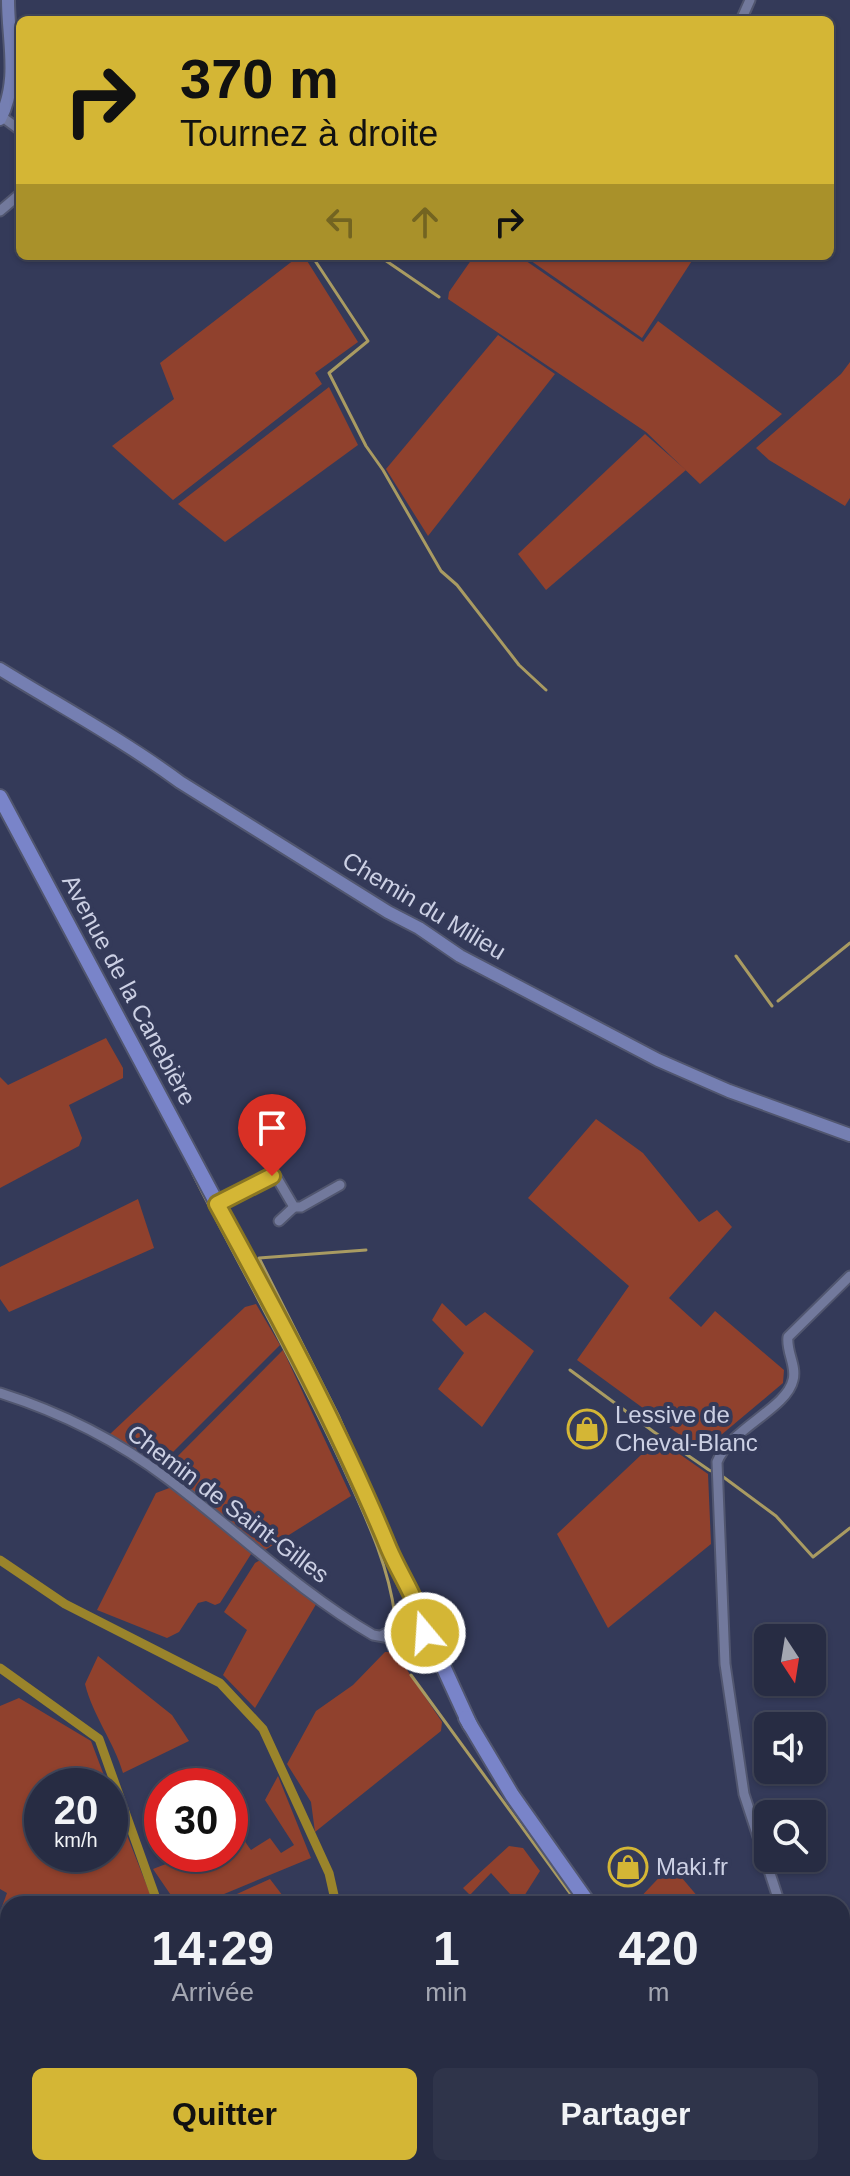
<!DOCTYPE html>
<html lang="fr">
<meta charset="utf-8">
<style>
body{margin:0;font-family:Arial,sans-serif;background:#2f344a;color:#f1f3f6;height:100vh;display:flex;flex-direction:column;font-size:30px;white-space:nowrap}
*{box-sizing:border-box;margin:0}
p{font-size:26px;color:#a4a7b2}
.icon{flex:none;width:44px;height:44px;fill:none;stroke:currentColor;stroke-width:2;stroke-linecap:round;stroke-linejoin:round}
.map{position:relative;flex:1;overflow:hidden}
.drawer{position:absolute;left:0px;top:1896px;width:850px;height:280px;display:flex;flex-direction:column;background:#272c43;border-radius:24px 24px 0 0;box-shadow:0 2px 6px #0004,0 0 0 2px #43485c}
.drawer>*{flex:none}
.top-card{position:absolute;left:16px;top:16px;width:818px;height:244px;border-radius:12px;box-shadow:0 2px 6px #0004,0 0 0 2px #43485c;background:#d4b635;color:#111;overflow:hidden}
.needle{width:52px;rotate:168deg}
.tools{position:absolute;left:754px;top:1624px;display:grid;gap:16px}
.tools a{display:grid;place-items:center;width:72px;height:72px;border-radius:12px;background:#272c43;box-shadow:0 2px 6px #0004,0 0 0 2px #43485c;font-size:40px}
.speed{position:absolute;left:24px;top:1768px;display:flex;gap:16px;font-size:40px;font-weight:700;text-align:center}
.speed>*{display:grid;place-content:center;width:104px;height:104px;border-radius:50%;background:#272c43;box-shadow:0 2px 6px #0004,0 0 0 2px #43485c;line-height:1}
.speed small{font-size:20px;font-weight:400}
.speed .limit{border:12px solid #d22;background:#fff;color:#111}
.pin{position:absolute;display:grid;place-items:center;width:68px;height:68px;color:#fff;margin:-82px -34px;border-radius:50% 50% 50% 0;rotate:-45deg;box-shadow:0 0 8px #0007}
.pin .icon{rotate:45deg}
.me{position:absolute;width:88px;margin:-44px;rotate:342deg;stroke-linejoin:round;filter:drop-shadow(0 0 6px #0008)}
.turn{display:flex;align-items:center;gap:28px;height:168px;padding:0 32px;font-size:36px}
.turn .icon{width:104px;height:104px;stroke-width:2.5}
.turn b{display:block;font-size:56px;line-height:68px}
.lanes{display:flex;align-items:center;height:76px;padding:0 32px;background:#0003;justify-content:center;gap:40px;direction:ltr}
.lanes .off{opacity:.35}
.eta{display:flex;justify-content:space-evenly;align-items:center;height:136px;text-align:center}
.eta b{font-size:48px;font-weight:700;line-height:56px}
.button{display:flex;gap:16px;margin-top:auto;padding:16px 32px}
.button a{flex:1;height:92px;border-radius:12px;background:#d4b635;color:#111;font-size:32px;font-weight:700;line-height:92px;text-align:center}
.button a+a{background:#2f344a;color:#f1f3f6}
.map>svg:first-child{display:block}
.green{fill:#90412d}
.lines{fill:none;stroke-linecap:round;stroke-linejoin:round}
.stream{stroke:#a99b62;stroke-width:3}
.canal{stroke:#9a842b;stroke-width:9}
.street-casing{stroke:#51566f;stroke-width:13}
.secondary-casing{stroke:#51566f;stroke-width:16}
.primary-casing{stroke:#51566f;stroke-width:18}
.street{stroke:#72799c;stroke-width:9}
.secondary{stroke:#757fb2;stroke-width:12}
.primary{stroke:#7984c9;stroke-width:14}
.route-casing{stroke:#8a7622;stroke-width:20}
.route{stroke:#d4b635;stroke-width:14}
.labels{text-anchor:middle;stroke-width:8;stroke-linejoin:round;paint-order:stroke}
.street-label{font-size:24px;fill:#ccd0e4;stroke:#343a59}
.poi-label{font-size:24px;fill:#ccd0e4;stroke:#343a59;text-anchor:start}
</style>
<div class="map">
<svg width="850" height="2176" viewBox="0 0 850 2176">
<rect width="100%" height="100%" fill="#343a59"/>
<g class="green">
<path d="M299 256H304L358 342 315 373 322 384 173 500 112 446 174 399 160 363Z"/>
<path d="M474 256H519L643 342 658 321 782 414 700 484 646 432 448 299 449 292Z"/>
<path d="M524 256H695L642 338Z"/>
<path d="M498 335 555 374 428 536 386 469Z"/>
<path d="M850 362V498L845 506 769 460 756 448 841 374Z"/>
<path d="M329 387 358 445 225 542 178 504Z"/>
<path d="M645 434 686 470 546 590 518 554Z"/>
<path d="M106 1038 123 1068V1078L69 1105 82 1138 79 1146 0 1188V1077L8 1085Z"/>
<path d="M596 1119 643 1153 699 1222 717 1210 732 1227 669 1298 701 1327 715 1311 784 1370 783 1383 702 1451 577 1360 629 1286 528 1198Z"/>
<path d="M138 1199 154 1248 9 1312 0 1299V1267Z"/>
<path d="M442 1303 466 1326 485 1312 534 1351 482 1427 438 1389 464 1353 432 1320Z"/>
<path d="M256 1304 280 1345 158 1467 109 1435 245 1307Z"/>
<path d="M283 1350 351 1496 265 1550 163 1471Z"/>
<path d="M658 1439 708 1474 711 1544 608 1628 557 1534Z"/>
<path d="M172 1487 253 1551 220 1603 215 1605 206 1601 198 1603 179 1632 167 1638 97 1610 156 1493Z"/>
<path d="M262 1559 318 1601 255 1708 223 1675 247 1630 224 1612 255 1563Z"/>
<path d="M385 1652H395L442 1722 441 1731 315 1832 311 1802 287 1764 316 1711 353 1685Z"/>
<path d="M98 1656 172 1715 189 1741 123 1773C114 1742 93 1716 85 1684Z"/>
<path d="M19 1698 91 1741 108 1786H42V1854H110V1792L154 1904H8V2012L0 2018V1912L7 1893 0 1889V1706Z"/>
<path d="M278 1776 311 1858 200 1904H177L153 1869 184 1857V1854H230V1833C241 1832 245 1842 251 1850L270 1838 281 1853 294 1845 265 1800Z"/>
<path d="M509 1846 523 1848 540 1871 519 1904 491 1873 470 1895 463 1888Z"/>
<path d="M671 1865 704 1904H634Z"/>
<path d="M270 1879 289 1904H215Z"/>
<path d="M357 2168H488L501 2176H357Z"/>
</g>
<g class="lines">
<g class="stream">
<path d="M312 256 368 341 329 373 366 446 383 470 441 571 457 585 519 665 546 690"/>
<path d="M379 256 439 297"/>
<path d="M736 956 772 1006"/>
<path d="M778 1001 850 943"/>
<path d="M193 1174C242 1272 297 1367 343 1467 365 1516 388 1562 395 1616"/>
<path d="M366 1250 259 1258 339 1417 393 1540"/>
<path d="M570 1370 654 1432 709 1470 722 1476 776 1516 813 1557 850 1528"/>
<path d="M411 1675 578 1904"/>
<path d="M842 1941 850 1944"/>
<path d="M842 2050 850 2053"/>
<path d="M784 2168 789 2176"/>
</g>
<g class="canal">
<path d="M0 1560 65 1604 220 1683 263 1729 329 1873 336 1904"/>
<path d="M0 1668 99 1739 158 1904"/>
<path d="M192 2168V2176"/>
<path d="M680 2168 686 2176"/>
</g>
<g class="street-casing">
<g id="street">
<path d="M742 18 750 0"/>
<path d="M1 116 20 130"/>
<path d="M0 211 20 194"/>
<path d="M217 1204 272 1176 277 1178 294 1207H301L340 1185"/>
<path d="M279 1221 294 1207"/>
<path d="M0 1393C60 1412 118 1441 168 1479 236 1530 299 1592 373 1635L390 1638 422 1636 425 1633 424 1626"/>
<path d="M383 1635 414 1618 420 1625"/>
<path d="M780 1904 744 1794 725 1664 717 1462C730 1429 787 1408 793 1380 797 1366 786 1352 788 1337L850 1276"/>
<path d="M842 1934 850 1938"/>
<path d="M0 2144 8 2151"/>
<path d="M29 2168 39 2176"/>
<path d="M705 2176 717 2168"/>
</g>
</g>
<g class="secondary-casing">
<g id="secondary">
<path d="M0 119C20 80 8 41 8 0"/>
<path d="M0 669C60 706 123 740 180 782L388 912 419 928 460 956 658 1060 729 1091 850 1135"/>
</g>
</g>
<g class="primary-casing">
<g id="primary">
<path d="M0 797 316 1389 470 1725"/>
<path d="M466 1718 512 1795 589 1904"/>
<path d="M773 2168 778 2176"/>
</g>
</g>
<use href="#street" class="street"/>
<use href="#secondary" class="secondary"/>
<use href="#primary" class="primary"/>
</g>
<g class="lines">
<g class="route-casing">
<path id="route" d="M272 1176 217 1204C279 1317 340 1430 389 1549 401 1577 420 1603 425 1633"/>
</g>
<use href="#route" class="route"/>
</g>
<defs>
<g id="shop-ring" transform="scale(2)"><circle r="9.5" fill="#343a59" stroke="#d4b635" stroke-width="1.5"/><path d="M-5-2.5h2.3a2.7 3.5 0 0 1 5.4 0H5L5.5 6h-11ZM-1.5-2.5h3a1.5 2.3 0 0 0-3 0Z" fill="#d4b635"/></g>
</defs>
<g fill-rule="evenodd">
<use href="#shop-ring" x="587" y="1429"/>
<use href="#shop-ring" x="628" y="1867"/>
</g>
<g class="labels">
<g class="street-label">
<text transform="translate(424 906) rotate(31)" y="8">Chemin du Milieu</text>
<text transform="translate(129 990) rotate(62)" y="8">Avenue de la Canebière</text>
<text transform="translate(228 1504) rotate(37)" y="8">Chemin de Saint-Gilles</text>
</g>
<g class="poi-label">
<text x="615" y="1423">Lessive de<tspan x="615" dy="28">Cheval-Blanc</tspan></text>
<text x="656" y="1875">Maki.fr</text>
</g>
</g>
</svg>
<div class="tools">
<a><svg class="needle" viewBox="-14 -14 28 28"><path d="M0-13l5 13h-10z" fill="#e53935"/><path d="M0 13l5-13h-10z" fill="#a4a7b2"/></svg></a>
<a><svg class="icon" aria-label="sound" viewBox="0 0 24 24"><path d="M4 9h4l5-4v14l-5-4H4zM17 9q2 3 0 6"/></svg></a>
<a><svg class="icon" aria-label="search" viewBox="0 0 24 24"><circle cx="10" cy="10" r="6"/><path d="M15 15l6 6"/></svg></a>
</div>
<div class="speed"><div>20<small>km/h</small></div><div class="limit">30</div></div>
<div class="pin" style="left:272px;top:1176px;background:#d93025"><svg class="icon" aria-label="arrive" viewBox="0 0 24 24"><path d="M6 21V4h12l-3 4 3 4H6"/></svg></div>
<svg class="me" style="left:425px;top:1633px" viewBox="-20 -20 40 40"><circle r="17" fill="#d4b635" stroke="#fff" stroke-width="3"/><path d="M0-11L8 9 0 5-8 9z" fill="#fff"/></svg>
<div class="top-card">
<div class="turn"><svg class="icon" aria-label="right" viewBox="0 0 24 24"><path d="M7 20v-9h11M14 6l5 5-5 5"/></svg><div><b>370 m</b>Tournez à droite</div></div>
<div class="lanes"><svg class="icon off" aria-label="left" viewBox="0 0 24 24"><path d="M17 20v-9H6M10 6l-5 5 5 5"/></svg><svg class="icon off" aria-label="ahead" viewBox="0 0 24 24"><path d="M12 20V5M6 11l6-6 6 6"/></svg><svg class="icon" aria-label="right" viewBox="0 0 24 24"><path d="M7 20v-9h11M14 6l5 5-5 5"/></svg></div>
</div>
<section class="drawer">
<div class="eta">
<div><b>14:29</b><p>Arrivée</p></div>
<div><b>1</b><p>min</p></div>
<div><b>420</b><p>m</p></div>
</div>
<div class="button"><a>Quitter</a><a>Partager</a></div>
</section>
</div>
